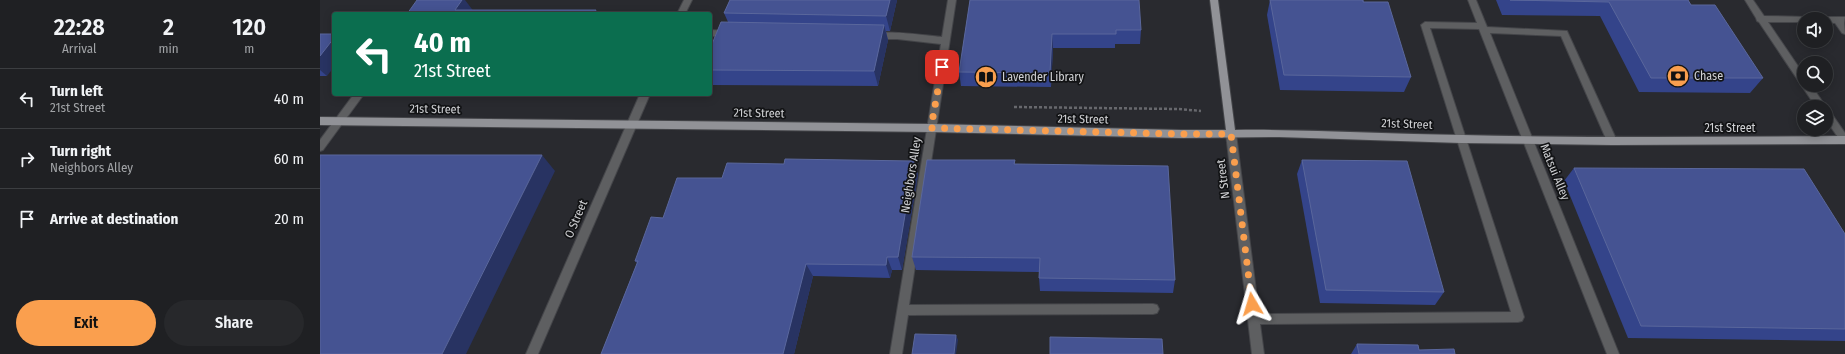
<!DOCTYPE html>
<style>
body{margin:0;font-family:"Fira Sans Condensed",sans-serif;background:#27282b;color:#f1f3f6;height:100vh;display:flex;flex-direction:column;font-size:15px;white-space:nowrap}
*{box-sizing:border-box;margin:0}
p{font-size:13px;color:#a1a3a6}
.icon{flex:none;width:22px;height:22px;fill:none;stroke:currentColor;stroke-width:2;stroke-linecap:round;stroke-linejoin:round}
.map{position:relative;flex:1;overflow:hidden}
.panel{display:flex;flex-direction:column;background:#1f2023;width:320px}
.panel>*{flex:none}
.banner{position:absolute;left:12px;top:12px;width:380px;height:84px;border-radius:4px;box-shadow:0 2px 10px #0003,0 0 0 1px #3c3e41;background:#0b6e4f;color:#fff;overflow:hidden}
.tools{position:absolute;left:1477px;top:12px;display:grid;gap:8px}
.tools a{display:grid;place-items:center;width:36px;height:36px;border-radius:50%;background:#1f2023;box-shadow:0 2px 10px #0003,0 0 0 1px #3c3e41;font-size:20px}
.pin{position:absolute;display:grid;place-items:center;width:34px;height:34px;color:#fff;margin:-17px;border-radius:8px;box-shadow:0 2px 6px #0006}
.me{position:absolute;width:44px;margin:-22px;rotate:353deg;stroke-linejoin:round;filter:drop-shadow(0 0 3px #0008)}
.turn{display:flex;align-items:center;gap:14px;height:84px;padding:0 16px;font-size:18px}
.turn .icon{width:52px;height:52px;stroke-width:2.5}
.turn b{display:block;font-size:28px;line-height:34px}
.eta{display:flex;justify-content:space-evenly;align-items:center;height:68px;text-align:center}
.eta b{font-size:24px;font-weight:600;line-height:28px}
.cta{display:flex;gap:8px;margin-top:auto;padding:8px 16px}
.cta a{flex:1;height:46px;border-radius:24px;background:#fa9f4e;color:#111;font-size:16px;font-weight:600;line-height:46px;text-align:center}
.cta a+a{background:#27282b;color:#f1f3f6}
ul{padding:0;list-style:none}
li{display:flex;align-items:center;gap:12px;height:60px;padding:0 16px;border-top:1px solid #3c3e41}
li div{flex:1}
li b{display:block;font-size:15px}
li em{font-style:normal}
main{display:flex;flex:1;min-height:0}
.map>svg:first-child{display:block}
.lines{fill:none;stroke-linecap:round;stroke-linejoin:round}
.minor-casing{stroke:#444549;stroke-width:2}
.major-casing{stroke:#444549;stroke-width:2}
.path{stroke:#67686d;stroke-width:2.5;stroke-dasharray:3 2;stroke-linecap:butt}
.minor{fill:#5e5f61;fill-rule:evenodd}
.major{fill:#919297;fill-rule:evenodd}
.wall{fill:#34448a}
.shaded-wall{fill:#283362}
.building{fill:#455392;stroke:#5a679c}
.route{stroke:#fa9f4e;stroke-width:7;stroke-dasharray:0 12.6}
.labels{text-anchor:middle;stroke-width:3.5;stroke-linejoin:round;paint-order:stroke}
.poi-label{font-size:12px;fill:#d0d1d4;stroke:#121315;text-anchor:start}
.street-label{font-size:12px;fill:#d0d1d4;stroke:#121315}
</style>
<main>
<section class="panel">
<div class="eta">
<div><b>22:28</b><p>Arrival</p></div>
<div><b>2</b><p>min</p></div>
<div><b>120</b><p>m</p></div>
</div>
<ul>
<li><svg class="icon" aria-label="left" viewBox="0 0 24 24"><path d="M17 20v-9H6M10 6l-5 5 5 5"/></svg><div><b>Turn left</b><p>21st Street</p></div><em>40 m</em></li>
<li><svg class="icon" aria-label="right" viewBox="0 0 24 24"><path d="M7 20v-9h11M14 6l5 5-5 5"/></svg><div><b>Turn right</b><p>Neighbors Alley</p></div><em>60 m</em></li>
<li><svg class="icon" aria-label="arrive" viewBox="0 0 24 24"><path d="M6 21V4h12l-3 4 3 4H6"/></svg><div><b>Arrive at destination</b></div><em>20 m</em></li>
</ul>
<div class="cta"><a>Exit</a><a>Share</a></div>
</section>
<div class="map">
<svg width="1525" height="354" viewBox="0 0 1525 354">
<rect width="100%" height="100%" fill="#292a2f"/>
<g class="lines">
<g class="minor-casing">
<g id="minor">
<path d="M364 0H372L365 14H357Z"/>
<path d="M628 0H636L589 305 833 304 837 305 839 309 837 313 833 314 588 315 582 354H570L621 44 577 39H554L550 36C557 28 609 36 622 37Z"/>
<path d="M1148 0H1156L1167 27 1247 31 1297 141 1292 145 1287 141 1241 36 1170 33 1299 354H1287L1159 29 1110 28 1204 317 1202 321 1198 322 940 324 944 354H932L906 134 911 130 916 134 939 314 1191 312 1101 25 1105 22 1157 23Z"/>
<path d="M1425 0H1433L1444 16 1487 17 1488 19H1484V22H1448L1484 75V85H1491L1506 107H1496L1439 22 1437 21 1436 18Z"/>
<path d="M1506 17H1525L1524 23 1525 34 1522 33 1515 23H1506V19H1502Z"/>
<path d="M390 30 410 31 414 34 410 37 390 36Z"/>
<path d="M34 94H44L3 150 0 151V140Z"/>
<path d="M320 94H330L218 354H206Z"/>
<path d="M1506 109 1509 110 1525 133V144L1522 143 1506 120Z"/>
</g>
</g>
<g class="major-casing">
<path id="major" d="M890 0H898L915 130C991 129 1066 134 1142 135 1270 138 1397 137 1525 136V144L1292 145 1141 143 959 137 861 138 611 132 0 125V117L611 124 861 130H906Z"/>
</g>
<path class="path" d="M694 107 859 109 881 111"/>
<use href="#minor" class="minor"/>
<use href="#major" class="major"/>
</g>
<g class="wall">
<path d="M410 0H577L570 31H566L568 40 558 86 390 85V49L408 22 404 13Z"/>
<path d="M650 0 821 30 820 44H795V48H733L731 87 641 86 639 72Z"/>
<path d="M950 0H1043L1091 77 1084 92 960 90 947 15Z"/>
<path d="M1176 0H1368L1371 5 1443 78 1430 93 1319 92 1280 16 1182 15Z"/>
<path d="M0 34 7 76H0Z"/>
<path d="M695 160V164L855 280 853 293 720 291 719 278V272L596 270 592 257Z"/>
<path d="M982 160 1124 292 1115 305 1000 303 977 174Z"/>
<path d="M594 161 598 175 582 270H572L570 278 493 276 474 354H281L317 263 315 261 343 218 402 178 464 164Z"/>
<path d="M1254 168 1525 234V341L1308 338 1244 181Z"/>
<path d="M1037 344 1099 350 1135 354H1031Z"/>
</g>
<g class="shaded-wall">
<path d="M142 0H145L155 13 135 10Z"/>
<path d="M570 0H577L570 31 566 16Z"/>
<path d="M276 10 278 14H274Z"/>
<path d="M564 25 568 40 558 86 554 71Z"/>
<path d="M732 34 733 48 731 87 730 73Z"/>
<path d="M14 38V67L7 76 0 70V56Z"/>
<path d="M222 155 235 171 146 354H122Z"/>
<path d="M594 161 598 175 582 270 578 257Z"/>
<path d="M567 257 572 270 570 278 566 265Z"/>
<path d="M486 264 493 276 474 354H463Z"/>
<path d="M636 335 638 340 636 354H634Z"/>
</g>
<g class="building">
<path d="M97 0H142L135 10H276L274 14H87Z"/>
<path d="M410 0H570L566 16 404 13Z"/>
<path d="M650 0H819L821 30H796V34H732L730 73 639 72Z"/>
<path d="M950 0H1043V2H1068L1091 77 964 75Z"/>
<path d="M1190 0H1368L1371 5H1395L1443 78H1331L1289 2Z"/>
<path d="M401 22 564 25 554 71 390 70V49Z"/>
<path d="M0 34H14V38L0 56Z"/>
<path d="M0 155H222L122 354H0Z"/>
<path d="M465 159 594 161 578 257H567L566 265 486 264 463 354H281L318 261H315L331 217 343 218 357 178H402L407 163 464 164Z"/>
<path d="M607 160H695L694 164 848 166 855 280 719 278 720 258 592 257Z"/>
<path d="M982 160 1087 161 1124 292 1006 290Z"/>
<path d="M1254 168 1484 169 1525 234V329L1321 326Z"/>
<path d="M595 334 636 335 634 354H592Z"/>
<path d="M730 337 842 339 843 354H730Z"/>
<path d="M1037 344 1098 345 1099 350 1134 349 1135 354H1039Z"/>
</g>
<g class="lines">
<path class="route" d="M622 67 611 128 861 134H911L932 304"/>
</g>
<defs>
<g id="bank-disc" transform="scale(1.15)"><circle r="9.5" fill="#fa9f4e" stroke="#121315"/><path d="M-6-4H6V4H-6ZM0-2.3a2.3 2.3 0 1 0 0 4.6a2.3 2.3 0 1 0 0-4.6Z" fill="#111"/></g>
<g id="library-disc" transform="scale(1.15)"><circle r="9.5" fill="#fa9f4e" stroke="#121315"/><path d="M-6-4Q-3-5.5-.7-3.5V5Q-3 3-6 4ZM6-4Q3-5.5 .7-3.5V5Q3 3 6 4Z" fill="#111"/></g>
</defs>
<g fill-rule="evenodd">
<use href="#bank-disc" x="1358" y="76"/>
<use href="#library-disc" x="666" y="77"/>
</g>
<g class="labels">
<g class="poi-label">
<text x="1374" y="80">Chase</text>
<text x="682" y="81">Lavender Library</text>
</g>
<g class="street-label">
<text transform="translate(115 109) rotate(1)" y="4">21st Street</text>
<text transform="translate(439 113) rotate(1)" y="4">21st Street</text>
<text transform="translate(763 119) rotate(1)" y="4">21st Street</text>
<text transform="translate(1087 124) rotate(2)" y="4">21st Street</text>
<text x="1410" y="132">21st Street</text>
<text transform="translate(1235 172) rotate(68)" y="4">Matsui Alley</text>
<text transform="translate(591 175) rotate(-81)" y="4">Neighbors Alley</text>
<text transform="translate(903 179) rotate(-97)" y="4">N Street</text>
<text transform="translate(256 219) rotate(-67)" y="4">O Street</text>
</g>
</g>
</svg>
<div class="tools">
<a><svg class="icon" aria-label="sound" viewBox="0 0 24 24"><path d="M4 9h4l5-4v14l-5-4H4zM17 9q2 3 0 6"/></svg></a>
<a><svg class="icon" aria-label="search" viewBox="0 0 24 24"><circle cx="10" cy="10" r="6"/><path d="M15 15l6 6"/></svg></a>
<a><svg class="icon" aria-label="layers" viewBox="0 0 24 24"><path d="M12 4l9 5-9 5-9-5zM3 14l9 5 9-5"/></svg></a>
</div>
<div class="pin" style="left:622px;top:67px;background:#d93025"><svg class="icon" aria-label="arrive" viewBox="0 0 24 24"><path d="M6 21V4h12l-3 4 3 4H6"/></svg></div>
<svg class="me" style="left:932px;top:304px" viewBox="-20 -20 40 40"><path d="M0-17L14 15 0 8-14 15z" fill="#fa9f4e" stroke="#fff" stroke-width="4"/></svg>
<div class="banner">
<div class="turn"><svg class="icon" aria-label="left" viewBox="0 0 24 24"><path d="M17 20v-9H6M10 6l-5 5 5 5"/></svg><div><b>40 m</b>21st Street</div></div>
</div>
</div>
</main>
